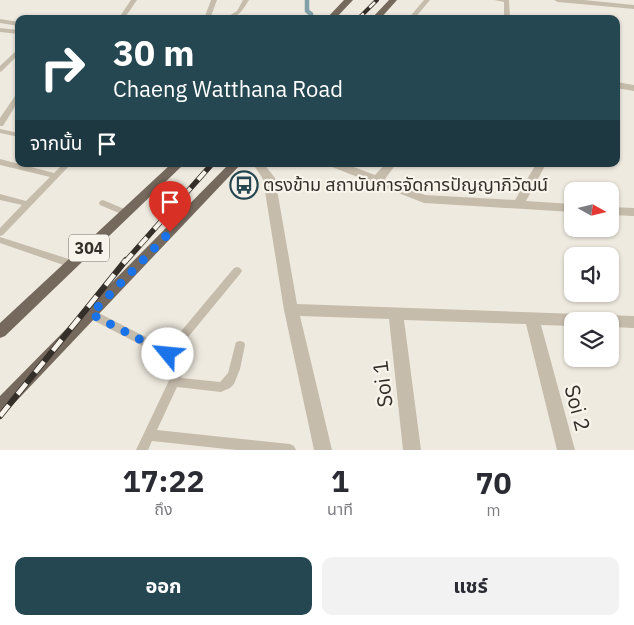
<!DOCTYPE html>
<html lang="th">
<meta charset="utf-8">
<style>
body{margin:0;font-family:"IBM Plex Sans","Noto Sans Thai",sans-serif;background:#f2f2f3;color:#2b2b33;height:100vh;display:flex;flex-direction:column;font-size:19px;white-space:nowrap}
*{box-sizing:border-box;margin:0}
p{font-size:16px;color:#7c7c81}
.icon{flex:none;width:28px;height:28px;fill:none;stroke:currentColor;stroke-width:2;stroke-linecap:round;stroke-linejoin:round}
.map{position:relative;height:450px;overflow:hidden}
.side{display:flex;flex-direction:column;background:#fff;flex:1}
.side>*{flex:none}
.banner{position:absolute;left:15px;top:15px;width:605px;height:152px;border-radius:10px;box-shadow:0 1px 4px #0004;background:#254751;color:#fff;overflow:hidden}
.needle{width:32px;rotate:98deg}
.buttons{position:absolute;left:564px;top:182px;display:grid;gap:10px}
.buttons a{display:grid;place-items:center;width:55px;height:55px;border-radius:10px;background:#fff;box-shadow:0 1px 4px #0004;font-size:25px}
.pin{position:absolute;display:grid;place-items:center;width:42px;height:42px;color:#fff;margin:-51px -21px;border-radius:50% 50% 50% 0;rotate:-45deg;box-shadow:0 0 5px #0007}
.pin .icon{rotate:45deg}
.me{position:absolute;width:55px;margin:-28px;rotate:298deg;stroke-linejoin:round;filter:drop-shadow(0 0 4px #0008)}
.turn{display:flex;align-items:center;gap:18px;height:105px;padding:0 15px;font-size:22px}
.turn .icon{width:65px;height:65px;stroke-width:2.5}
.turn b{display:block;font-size:35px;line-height:42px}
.then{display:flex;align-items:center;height:48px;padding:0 15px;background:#0003;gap:10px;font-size:19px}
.eta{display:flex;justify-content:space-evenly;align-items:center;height:85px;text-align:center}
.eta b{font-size:30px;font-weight:700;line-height:35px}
.button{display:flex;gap:10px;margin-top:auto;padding:10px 15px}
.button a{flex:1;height:58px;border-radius:10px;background:#254751;color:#fff;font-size:20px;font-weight:700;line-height:58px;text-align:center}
.button a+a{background:#f2f2f3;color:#2b2b33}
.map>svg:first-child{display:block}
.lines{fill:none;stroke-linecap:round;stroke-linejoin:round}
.stream{stroke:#81a1a9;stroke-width:4.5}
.service{fill:#c6bcac;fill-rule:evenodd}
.minor{fill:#c6bcac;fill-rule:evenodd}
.primary{fill:#75695d;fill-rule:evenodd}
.rail-far2-casing{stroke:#352f2a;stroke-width:4}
.rail-far1-casing{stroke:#352f2a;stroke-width:5.5}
.rail-casing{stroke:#352f2a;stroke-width:6}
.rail-far2{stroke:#f8f4eb;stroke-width:2.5;stroke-dasharray:8;stroke-linecap:butt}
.rail-far1{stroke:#f8f4eb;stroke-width:4;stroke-dasharray:11;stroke-linecap:butt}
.rail{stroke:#f8f4eb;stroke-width:4.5;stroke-dasharray:14;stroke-linecap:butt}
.route{stroke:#1a73e8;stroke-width:9;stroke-dasharray:0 16.2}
.labels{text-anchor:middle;stroke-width:4.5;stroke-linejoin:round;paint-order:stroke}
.shield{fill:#f8f4eb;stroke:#706a64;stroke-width:1}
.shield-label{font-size:16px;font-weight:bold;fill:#352f2a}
.poi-label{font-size:18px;fill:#352f2a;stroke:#f8f4eb;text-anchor:start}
.near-street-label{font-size:21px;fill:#352f2a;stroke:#f8f4eb}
</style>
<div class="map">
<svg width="634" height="450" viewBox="0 0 634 450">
<rect width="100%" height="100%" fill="#efeadf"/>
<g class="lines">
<path class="stream" d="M307 0V11L311 14"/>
<g class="service">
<path d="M131 0H137L124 19H118Z"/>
<path d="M211 0H217L210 19H204Z"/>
<path d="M243 0H249C242 11 238 19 224 19L237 11Z"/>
<path d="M424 0H430L414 19H408Z"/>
<path d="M494 0H509L510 19H504V2Z"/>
<path d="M378 13 392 18 393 19C386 19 380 19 375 15Z"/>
<path d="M0 19 19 22V26L0 23Z"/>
<path d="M0 28 19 30V34L0 32Z"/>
<path d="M19 48V54L2 71 0 72V66Z"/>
<path d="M19 92V100L3 126H0V118L17 93Z"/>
<path d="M0 129 19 133V137L0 133Z"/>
<path d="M0 159 54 173 63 164H71L3 235 0 236V228L22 205 0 200V194L26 201 50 177 0 165Z"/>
<path d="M103 200 129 211 130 213 126 216 100 205 99 203 100 201Z"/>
<path d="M0 237 75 261 77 264 75 267 72 268 0 243Z"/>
<path d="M237 267 240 268 242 271 240 274 175 353C182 360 185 369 181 378L220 382 228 373 236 342 240 341 244 342 245 345 240 369 234 384 230 388 221 392 177 387 157 430 290 444 294 446 296 450H236L152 441 148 450H136L173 372 171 363 164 357 87 317 86 314 87 311 91 310 95 311 167 348 234 268Z"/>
</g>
<g class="minor">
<path d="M554 0H584L634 5V9L558 2Z"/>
<path d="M616 82 634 85V91L616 88Z"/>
<path d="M253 164H264L275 178 297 304 634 316V328L610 327V321H572V326L541 325 575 450H557L526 324 404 320 421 450H403L389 319 300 316 332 450H314L284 310 263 179Z"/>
<path d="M330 164H346L375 175 385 164H396L385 179 425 195 515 200 536 164H546L526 201 572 204V212L424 203 332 167Z"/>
<path d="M610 207 634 208V216L610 215Z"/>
</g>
<g class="primary">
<path d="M344 0H353L335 19H326Z"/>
<path d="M389 0H397L380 19H371Z"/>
<path d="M171 164H184L5 336 0 338V323Z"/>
<path d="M229 164H241L6 412 0 415V396Z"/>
</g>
<g class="rail-far2-casing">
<path id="rail-far2" d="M358 19 377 0"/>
</g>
<g class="rail-far1-casing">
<path id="rail-far1" d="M125 262 212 164"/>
</g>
<g class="rail-casing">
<path id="rail" d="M0 416 126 260"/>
</g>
<use href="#rail-far2" class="rail-far2"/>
<use href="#rail-far1" class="rail-far1"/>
<use href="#rail" class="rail"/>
</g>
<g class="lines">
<path class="route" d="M168 354 91 314 170 232"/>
</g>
<defs>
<g id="bus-ring" transform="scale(1.4375)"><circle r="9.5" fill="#f8f4eb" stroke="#254751" stroke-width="1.5"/><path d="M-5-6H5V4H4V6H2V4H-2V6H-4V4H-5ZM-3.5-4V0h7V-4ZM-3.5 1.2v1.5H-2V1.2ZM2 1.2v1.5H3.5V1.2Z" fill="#254751"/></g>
</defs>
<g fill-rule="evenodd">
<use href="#bus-ring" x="244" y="185"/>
</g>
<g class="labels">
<rect class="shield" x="69" y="234.5" width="40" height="27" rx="4"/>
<g class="shield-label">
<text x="89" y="254">304</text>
</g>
<g class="poi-label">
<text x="263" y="191">ตรงข้าม สถาบันการจัดการปัญญาภิวัฒน์</text>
</g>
<g class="near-street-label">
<text transform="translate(383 384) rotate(-97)" y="7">Soi 1</text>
<text transform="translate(577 408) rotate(75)" y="7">Soi 2</text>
</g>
</g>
</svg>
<div class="buttons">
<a><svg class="needle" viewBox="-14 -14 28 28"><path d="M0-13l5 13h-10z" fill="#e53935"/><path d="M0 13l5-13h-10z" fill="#7c7c81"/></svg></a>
<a><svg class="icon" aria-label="sound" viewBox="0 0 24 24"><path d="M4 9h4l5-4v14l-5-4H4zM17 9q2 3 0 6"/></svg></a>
<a><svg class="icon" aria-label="layers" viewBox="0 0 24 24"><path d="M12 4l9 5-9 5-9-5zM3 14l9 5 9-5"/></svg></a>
</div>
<div class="pin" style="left:170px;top:232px;background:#d93025"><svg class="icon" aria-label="arrive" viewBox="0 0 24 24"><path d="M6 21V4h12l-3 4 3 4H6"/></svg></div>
<svg class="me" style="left:168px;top:354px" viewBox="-20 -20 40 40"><circle r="19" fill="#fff"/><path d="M0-13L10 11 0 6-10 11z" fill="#1a73e8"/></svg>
<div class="banner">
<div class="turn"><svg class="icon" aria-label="right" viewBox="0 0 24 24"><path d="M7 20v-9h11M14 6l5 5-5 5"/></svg><div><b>30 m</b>Chaeng Watthana Road</div></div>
<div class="then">จากนั้น<svg class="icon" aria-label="arrive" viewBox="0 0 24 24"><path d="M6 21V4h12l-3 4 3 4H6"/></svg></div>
</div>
</div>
<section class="side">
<div class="eta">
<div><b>17:22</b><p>ถึง</p></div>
<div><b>1</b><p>นาที</p></div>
<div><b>70</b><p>m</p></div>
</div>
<div class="button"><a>ออก</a><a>แชร์</a></div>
</section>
